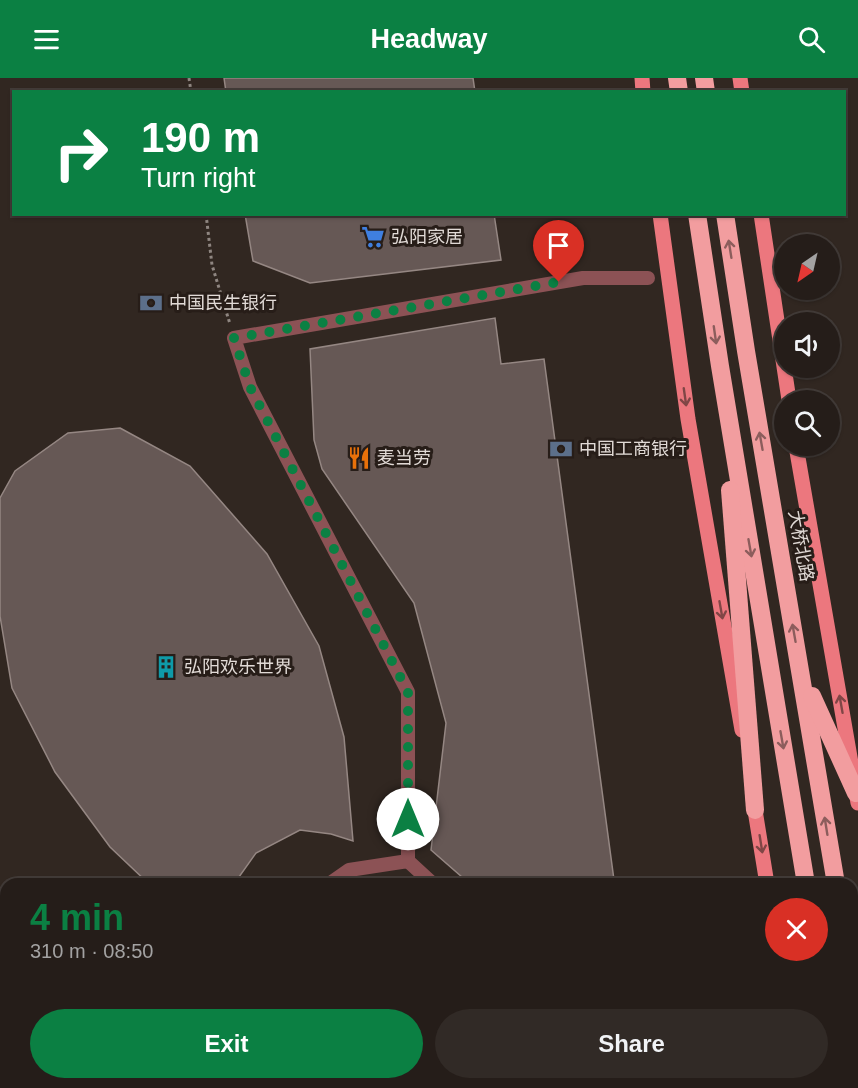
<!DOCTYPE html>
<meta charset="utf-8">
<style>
body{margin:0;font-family:Helvetica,"Noto Sans SC",sans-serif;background:#312a26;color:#f1f3f6;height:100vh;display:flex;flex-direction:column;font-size:22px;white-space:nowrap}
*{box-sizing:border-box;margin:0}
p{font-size:20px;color:#a3a2a2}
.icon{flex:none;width:33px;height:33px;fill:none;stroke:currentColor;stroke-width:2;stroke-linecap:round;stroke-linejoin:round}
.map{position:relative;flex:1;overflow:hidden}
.sheet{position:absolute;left:0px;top:800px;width:858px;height:212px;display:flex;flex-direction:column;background:#251d19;border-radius:18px 18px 0 0;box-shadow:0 2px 4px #0004,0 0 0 2px #423b38}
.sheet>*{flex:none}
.banner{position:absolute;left:12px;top:12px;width:834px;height:126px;border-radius:0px;box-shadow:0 2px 4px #0004,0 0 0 2px #423b38;background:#0b8043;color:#fff;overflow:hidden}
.needle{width:39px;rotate:214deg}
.buttons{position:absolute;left:774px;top:156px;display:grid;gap:12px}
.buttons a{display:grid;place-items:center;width:66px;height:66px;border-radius:50%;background:#251d19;box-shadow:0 2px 4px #0004,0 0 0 2px #423b38;font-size:30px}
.pin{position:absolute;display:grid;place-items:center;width:51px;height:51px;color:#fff;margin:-62px -26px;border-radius:50% 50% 50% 0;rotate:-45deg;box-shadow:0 0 6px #0007}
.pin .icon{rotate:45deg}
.me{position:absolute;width:66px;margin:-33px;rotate:0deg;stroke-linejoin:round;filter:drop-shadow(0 0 4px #0008)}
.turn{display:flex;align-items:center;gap:21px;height:126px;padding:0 30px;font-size:27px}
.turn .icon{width:78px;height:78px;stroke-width:2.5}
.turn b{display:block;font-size:42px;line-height:51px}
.round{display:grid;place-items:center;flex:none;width:63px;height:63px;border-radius:32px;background:#312a26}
.overview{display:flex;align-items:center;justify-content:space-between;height:102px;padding:0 30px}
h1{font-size:36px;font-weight:700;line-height:45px;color:#0b8043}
.action{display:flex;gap:12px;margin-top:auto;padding:12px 30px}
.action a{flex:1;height:69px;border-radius:36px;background:#0b8043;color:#fff;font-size:24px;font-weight:700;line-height:69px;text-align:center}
.action a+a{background:#312a26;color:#f1f3f6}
header{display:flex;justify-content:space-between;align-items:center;height:78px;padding:0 30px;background:#0b8043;color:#fff;font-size:27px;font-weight:700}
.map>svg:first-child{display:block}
.building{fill:#665855;stroke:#958783;stroke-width:1.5}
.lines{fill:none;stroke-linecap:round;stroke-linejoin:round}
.path{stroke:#8f8681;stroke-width:3;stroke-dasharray:3 3;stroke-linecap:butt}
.street{stroke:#8c5255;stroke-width:14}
.primary{stroke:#ec777e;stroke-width:15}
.highway{stroke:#f29d9f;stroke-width:18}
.oneway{stroke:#8c5d5c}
.oneway2{stroke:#804646}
.route{stroke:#0b8043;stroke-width:10;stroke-dasharray:0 18}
.labels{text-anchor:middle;stroke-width:6;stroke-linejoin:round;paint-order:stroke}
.poi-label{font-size:18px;fill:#e1dad6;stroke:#271d18;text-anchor:start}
.street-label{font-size:18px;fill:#e1dad6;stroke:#271d18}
</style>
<header><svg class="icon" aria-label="menu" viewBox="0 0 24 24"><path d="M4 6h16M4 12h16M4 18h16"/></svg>Headway<svg class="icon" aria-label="search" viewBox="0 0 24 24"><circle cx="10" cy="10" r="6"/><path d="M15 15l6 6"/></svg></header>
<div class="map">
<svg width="858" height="1010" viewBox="0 0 858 1010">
<rect width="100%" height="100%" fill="#312721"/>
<g class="building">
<path d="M224 0H473L475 14H226Z"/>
<path d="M245 136H494L501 182 310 205 253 183Z"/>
<path d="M495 240 501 286 544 281 614 802 597 806H470L431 772 446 645 414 525 322 391 314 362 310 271Z"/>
<path d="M120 350 190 388 267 476 319 568 344 659 353 763 331 756 300 752 256 775 234 806H149L110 769 55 694 12 610 0 538V420L15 393 68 355Z"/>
<path d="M215 1005H267L266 1010H213Z"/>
<path d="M372 1005H432L433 1010H372Z"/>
<path d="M479 1005H667L668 1010H481Z"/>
<path d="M479 1005H667L668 1010H481Z"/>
</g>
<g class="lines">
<g class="path">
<path d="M189 0 191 14"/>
<path d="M206 136 212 187 230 246"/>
<path d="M449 1005 451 1010"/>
<path d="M756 1005 757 1010"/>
<path d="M356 1010V1005"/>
</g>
<g class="street">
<path d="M408 783V614L250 309 234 260 583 200H648"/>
<path d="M329 806 349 792 408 783 433 806"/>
<path d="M0 816 6 818"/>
<path d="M133 1010 134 1005"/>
</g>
<g class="primary">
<path d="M642 0 643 14"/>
<path d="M740 0 742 14"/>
<path d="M660 136 688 341 742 652"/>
<path d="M761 136 789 322"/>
<path d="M796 368 858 725"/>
<path d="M753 720 767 806"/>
<path d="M797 1005 798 1010"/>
</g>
<g class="highway">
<path d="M677 0 679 14"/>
<path d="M704 0 706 14"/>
<path d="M697 136 720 288 806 806"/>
<path d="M725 136 746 273 836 806"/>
<path d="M730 412 755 732"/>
<path d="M812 618 856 715"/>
<path d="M852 903 858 939"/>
<path d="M811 1005 814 1010"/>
<path d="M840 1005V1010"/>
</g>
</g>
<defs><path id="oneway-shaft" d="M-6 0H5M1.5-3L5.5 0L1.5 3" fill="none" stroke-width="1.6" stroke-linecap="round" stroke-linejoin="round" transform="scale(1.5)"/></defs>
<g class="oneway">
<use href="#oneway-shaft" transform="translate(730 171) rotate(-99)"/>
<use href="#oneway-shaft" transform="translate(715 257) rotate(82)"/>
<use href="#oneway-shaft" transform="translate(761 363) rotate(-100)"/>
<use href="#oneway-shaft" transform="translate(750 470) rotate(80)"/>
<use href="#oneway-shaft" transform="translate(794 555) rotate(-100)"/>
<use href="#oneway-shaft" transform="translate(782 662) rotate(80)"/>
<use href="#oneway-shaft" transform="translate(826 748) rotate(-99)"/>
</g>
<g class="oneway2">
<use href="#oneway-shaft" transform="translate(685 319) rotate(82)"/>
<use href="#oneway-shaft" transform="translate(721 532) rotate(80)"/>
<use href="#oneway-shaft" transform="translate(841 626) rotate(-100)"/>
<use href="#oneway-shaft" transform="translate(761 766) rotate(81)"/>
</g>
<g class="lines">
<path class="route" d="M408 741V614L250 309 234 260 559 204"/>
</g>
<defs>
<g id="supermarket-bare" transform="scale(1.8)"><path d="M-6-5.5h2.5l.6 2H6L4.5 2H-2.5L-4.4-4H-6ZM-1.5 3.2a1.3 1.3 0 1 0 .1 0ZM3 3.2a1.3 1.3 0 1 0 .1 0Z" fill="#3f7fe0" stroke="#271d18" stroke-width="2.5" paint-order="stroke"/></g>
<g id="bank-bare" transform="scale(1.8)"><path d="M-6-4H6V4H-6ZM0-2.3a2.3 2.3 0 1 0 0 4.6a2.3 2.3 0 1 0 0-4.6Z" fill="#5c6f8a" stroke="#271d18" stroke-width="2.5" paint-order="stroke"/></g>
<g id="restaurant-bare" transform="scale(1.8)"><path d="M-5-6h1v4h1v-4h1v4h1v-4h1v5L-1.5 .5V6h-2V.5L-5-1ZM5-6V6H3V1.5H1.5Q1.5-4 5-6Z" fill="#e8710a" stroke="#271d18" stroke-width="2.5" paint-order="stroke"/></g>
<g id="building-bare" transform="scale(1.8)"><path d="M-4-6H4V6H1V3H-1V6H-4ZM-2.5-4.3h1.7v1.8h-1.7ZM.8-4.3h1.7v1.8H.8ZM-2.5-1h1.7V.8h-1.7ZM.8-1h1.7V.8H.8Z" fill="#0f9aa8" stroke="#271d18" stroke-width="2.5" paint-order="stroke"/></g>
</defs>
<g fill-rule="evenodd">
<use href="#supermarket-bare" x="373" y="159"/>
<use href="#bank-bare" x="151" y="225"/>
<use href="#bank-bare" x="561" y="371"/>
<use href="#restaurant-bare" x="359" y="380"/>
<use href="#building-bare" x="166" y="589"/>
</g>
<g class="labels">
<g class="poi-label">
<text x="391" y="165">弘阳家居</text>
<text x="169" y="231">中国民生银行</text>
<text x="579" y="377">中国工商银行</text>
<text x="377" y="386">麦当劳</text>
<text x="184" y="595">弘阳欢乐世界</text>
</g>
<g class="street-label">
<text transform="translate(801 468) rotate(80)" y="6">大桥北路</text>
</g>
</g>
</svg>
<div class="buttons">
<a><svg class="needle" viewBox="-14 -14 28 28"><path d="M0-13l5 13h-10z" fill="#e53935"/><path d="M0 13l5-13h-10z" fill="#a3a2a2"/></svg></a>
<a><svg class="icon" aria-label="sound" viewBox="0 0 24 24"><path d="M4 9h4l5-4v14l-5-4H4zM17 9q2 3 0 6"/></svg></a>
<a><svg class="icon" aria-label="search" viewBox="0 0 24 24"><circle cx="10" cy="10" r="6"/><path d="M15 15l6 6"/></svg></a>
</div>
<div class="pin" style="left:559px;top:204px;background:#d93025"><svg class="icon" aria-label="arrive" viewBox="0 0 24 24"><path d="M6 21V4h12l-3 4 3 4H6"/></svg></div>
<svg class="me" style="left:408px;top:741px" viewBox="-20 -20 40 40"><circle r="19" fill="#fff"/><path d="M0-13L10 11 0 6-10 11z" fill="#0b8043"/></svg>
<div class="banner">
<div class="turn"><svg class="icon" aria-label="right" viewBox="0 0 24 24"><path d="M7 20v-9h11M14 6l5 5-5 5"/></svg><div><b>190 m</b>Turn right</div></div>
</div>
<section class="sheet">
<div class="overview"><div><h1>4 min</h1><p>310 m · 08:50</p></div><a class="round" style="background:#d93025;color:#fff"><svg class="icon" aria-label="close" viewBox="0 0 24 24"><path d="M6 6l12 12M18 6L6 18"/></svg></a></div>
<div class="action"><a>Exit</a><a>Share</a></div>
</section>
</div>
